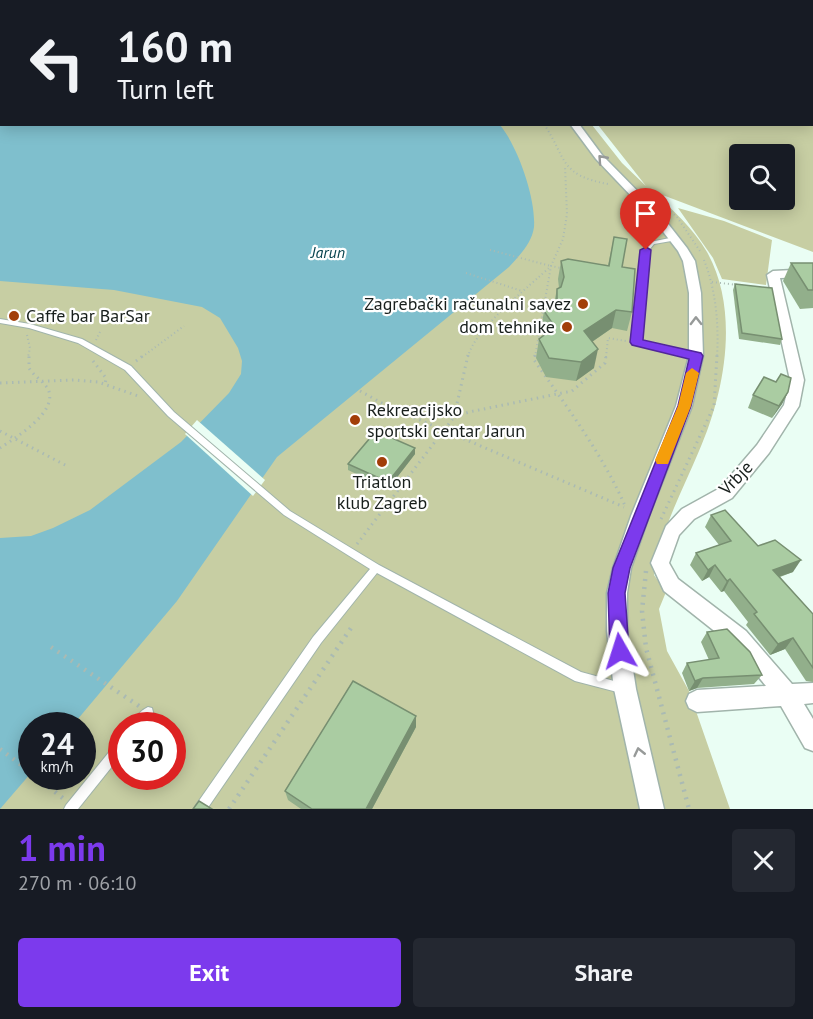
<!DOCTYPE html>
<meta charset="utf-8">
<style>
body{margin:0;font-family:"PT Sans",sans-serif;background:#242831;color:#f1f3f6;height:100vh;display:flex;flex-direction:column;font-size:22px;white-space:nowrap}
*{box-sizing:border-box;margin:0}
p{font-size:20px;color:#9ea1a6}
.icon{flex:none;width:33px;height:33px;fill:none;stroke:currentColor;stroke-width:2;stroke-linecap:round;stroke-linejoin:round}
.map{position:relative;height:809px;overflow:hidden}
.sheet{display:flex;flex-direction:column;background:#171b24;flex:1}
.sheet>*{flex:none}
.guide{position:absolute;left:0px;top:0px;width:813px;height:126px;box-shadow:0 3px 15px #0003;background:#171b24;color:#f1f3f6;overflow:hidden}
.tools{position:absolute;left:729px;top:144px;display:grid;gap:12px}
.tools a{display:grid;place-items:center;width:66px;height:66px;border-radius:6px;background:#171b24;box-shadow:0 3px 15px #0003;font-size:30px}
.speed{position:absolute;left:18px;top:712px;display:flex;gap:12px;font-size:30px;font-weight:700;text-align:center}
.speed>*{display:grid;place-content:center;width:78px;height:78px;border-radius:50%;background:#171b24;box-shadow:0 3px 15px #0003;line-height:1}
.speed small{font-size:15px;font-weight:400}
.speed .limit{border:9px solid #d22;background:#fff;color:#111}
.pin{position:absolute;display:grid;place-items:center;width:51px;height:51px;color:#fff;margin:-62px -26px;border-radius:50% 50% 50% 0;rotate:-45deg;box-shadow:0 0 6px #0007}
.pin .icon{rotate:45deg}
.me{position:absolute;width:66px;margin:-33px;rotate:354deg;stroke-linejoin:round;filter:drop-shadow(0 0 4px #0008)}
.turn{display:flex;align-items:center;gap:21px;height:126px;padding:0 18px;font-size:27px}
.turn .icon{width:78px;height:78px;stroke-width:2.5}
.turn b{display:block;font-size:42px;line-height:51px}
.round{display:grid;place-items:center;flex:none;width:63px;height:63px;border-radius:6px;background:#242831}
.head{display:flex;align-items:center;justify-content:space-between;height:102px;padding:0 18px}
h1{font-size:36px;font-weight:600;line-height:45px;color:#7c3aed}
.action{display:flex;gap:12px;margin-top:auto;padding:12px 18px}
.action a{flex:1;height:69px;border-radius:6px;background:#7c3aed;color:#fff;font-size:24px;font-weight:600;line-height:69px;text-align:center}
.action a+a{background:#242831;color:#f1f3f6}
.map>svg:first-child{display:block}
.green{fill:#c7cea3;fill-rule:evenodd}
.water{fill:#7fbfcd}
.pier{fill:#eafef4}
.lines{fill:none;stroke-linecap:round;stroke-linejoin:round}
.lane-casing{stroke:#a1b4ab;stroke-width:2}
.street-casing{stroke:#a1b4ab;stroke-width:3}
.path-far3{stroke:#aabab3;stroke-width:1.5;stroke-dasharray:1 2;stroke-linecap:butt}
.path-far2{stroke:#aabab3;stroke-width:2;stroke-dasharray:1 3;stroke-linecap:butt}
.path-far1{stroke:#aabab3;stroke-width:3;stroke-dasharray:1.5 4.5;stroke-linecap:butt}
.path{stroke:#aabab3;stroke-width:4.5;stroke-dasharray:2 6;stroke-linecap:butt}
.lane{fill:#fff;fill-rule:evenodd}
.street{fill:#fff;fill-rule:evenodd}
.wall{fill:#92af8b}
.shaded-wall{fill:#778f71}
.building{fill:#aacca2;stroke:#778f71;stroke-width:1.5}
.oneway{stroke:#979a99}
.route{fill:#7c3aed;stroke:#51269a;stroke-width:1.5}
.slow{fill:#f59e0b}
.poi-dot{fill:#a23e09;stroke:#fff;stroke-width:2}
.labels{text-anchor:middle;stroke-width:4.5;stroke-linejoin:round;paint-order:stroke}
.far-water-label{font-size:16px;font-style:italic;fill:#06434e;stroke:#fff}
.poi-label{font-size:18px;fill:#181f1c;stroke:#fff;text-anchor:end}
.street-label{font-size:18px;fill:#181f1c;stroke:#fff}
</style>
<div class="map">
<svg width="813" height="809" viewBox="0 0 813 809">
<rect width="100%" height="100%" fill="#eafef4"/>
<g class="green">
<path d="M0 0H628L2 2V124L592 125 622 163 646 186 598 125 812 124 813 3V252L652 191C672 209 693 228 707 252 740 311 725 392 699 451 682 492 660 531 654 575L666 592 659 609 667 651 689 691 730 809H0ZM740 154H784V200H740ZM32 726H82V777H32ZM122 726H172V777H122Z"/>
<path d="M678 208 724 221 772 240 766 285 722 279 713 258Z"/>
</g>
<path class="water" d="M0 18 2 124 500 125C518 147 536 198 534 227 532 243 519 256 509 267L277 457 177 601 72 726H32L31 773 0 809V538L31 536 53 528 90 510 181 442 229 393 241 374 242 361 238 348 220 318 202 307 114 290 0 281Z"/>
<path class="pier" d="M197 420 265 480 253 496 185 434Z"/>
<g class="lines">
<g class="lane-casing">
<g id="lane">
<path d="M675 237 677 238V240L654 244 649 250 640 341 698 354 699 356 698 358H696L636 344 633 342 643 250 650 242Z"/>
<path d="M0 319 30 324 82 339 131 366 174 412 290 511 379 565 581 672 625 684 626 688 625 692 621 693 575 681 377 573 321 643 207 809H194L196 805 313 637 370 569 284 515 168 416 125 370 78 343 29 328 0 323Z"/>
<path d="M148 707 152 708 153 712 152 716 143 726H131C133 719 141 710 148 707Z"/>
<path d="M122 740V754L78 809H64L66 805 118 741Z"/>
</g>
</g>
<g class="street-casing">
<g id="street">
<path d="M621 0H628L620 2Z"/>
<path d="M803 0H813V3L804 1Z"/>
<path d="M570 124H579L602 155 662 216 687 248 695 261 701 293 703 356 692 406 649 516 631 568 627 593V631L636 689 664 809H640L614 689 607 631V593L613 568 631 516 676 406 689 356V293L683 261 678 251 654 220 596 159Z"/>
<path d="M813 269V277L780 278 804 380 799 406 769 453 732 498 694 519 679 535 669 563 678 579 746 631 792 684 813 683V703L804 704 813 719V751L805 748 781 706 697 712 689 708 686 701 689 694 697 690 766 686 732 645 664 591 651 563 666 526 682 509 720 488 757 445 784 405 790 380 767 275 773 271Z"/>
</g>
</g>
<g class="path-far3">
<path d="M104 0H108L106 2"/>
<path d="M238 0 248 2"/>
<path d="M117 2 121 0"/>
</g>
<g class="path-far2">
<path d="M544 124C567 159 559 175 608 184"/>
<path d="M668 209 677 217 700 251"/>
<path d="M490 250 551 266"/>
<path d="M704 260C716 290 719 325 717 357"/>
<path d="M466 273 522 291"/>
<path d="M712 282 738 285"/>
<path d="M27 335 30 348 28 357"/>
<path d="M96 340 101 330"/>
<path d="M142 357 184 326"/>
<path d="M468 357C474 329 529 287 551 266L561 268"/>
<path d="M535 357 551 266 563 239 567 214 565 166"/>
<path d="M606 357 608 338 626 341"/>
</g>
<g class="path-far1">
<path d="M535 355 534 360C567 407 603 455 626 508"/>
<path d="M93 361 106 378 105 385"/>
<path d="M136 361 144 355"/>
<path d="M0 383 75 380 98 382 138 396"/>
<path d="M360 391 389 407 624 507"/>
<path d="M455 417 469 412 572 391 605 363 606 355"/>
<path d="M0 431 67 466"/>
<path d="M0 448C15 438 59 412 48 389 43 381 34 376 29 368V355"/>
<path d="M661 519 714 406 717 355"/>
<path d="M357 544 454 417 468 355"/>
</g>
<g class="path">
<path d="M646 571 642 611 646 648 689 809"/>
<path d="M51 647 139 706"/>
<path d="M0 749 32 773"/>
<path d="M36 777 64 799"/>
<path d="M229 809 351 628"/>
</g>
<use href="#lane" class="lane"/>
<use href="#street" class="street"/>
</g>
<g class="wall">
<path d="M614 237 632 312 627 331 612 328 592 342 594 368 576 381 546 377 536 358 539 339 545 335 541 329 544 311 554 303 557 289 559 288 558 279 561 261 608 265Z"/>
<path d="M791 263H813V308L800 309 783 281Z"/>
<path d="M735 284 782 339 780 345 739 339 733 290Z"/>
<path d="M788 392 782 404 772 418 748 408 753 395Z"/>
<path d="M415 454 388 489 348 470V464Z"/>
<path d="M711 515 758 546 793 572 780 577 813 614V682L806 681 785 649 770 655 746 625 748 622 724 591 721 592 709 577 702 581 690 565 696 553 719 545 705 527Z"/>
<path d="M707 632 762 675 754 684 697 688 689 691 682 673 687 663 709 660 701 642Z"/>
<path d="M416 716V727L372 809H301L288 800 285 791Z"/>
</g>
<g class="shaded-wall">
<path d="M616 310 612 328 580 350 584 331Z"/>
<path d="M598 349 594 368 576 381 581 362Z"/>
<path d="M788 392 782 404 772 418 779 406Z"/>
<path d="M415 448V454L388 489V482Z"/>
<path d="M801 560 793 572 766 581 773 570Z"/>
<path d="M715 565 709 577 702 581 708 570Z"/>
<path d="M730 579 724 591 721 592 727 581Z"/>
<path d="M793 638 785 649 770 655 778 644Z"/>
<path d="M703 678 697 688 689 691 695 681Z"/>
<path d="M416 716V727L372 809H366Z"/>
</g>
<g class="building">
<path d="M614 237 627 239 622 267 635 269 632 312 616 310 584 331 598 349 581 362 549 358 539 339 555 327 544 311 557 301V289L561 287 564 277 561 261 568 259 609 266Z"/>
<path d="M791 263H813V290H808Z"/>
<path d="M735 284 772 288 782 339 742 333Z"/>
<path d="M781 374 791 378 788 392 779 406 753 395 764 377 776 382Z"/>
<path d="M376 431 415 448 388 482 348 464Z"/>
<path d="M725 510 758 546 775 540 801 560 773 570 813 614V668L793 638 778 644 754 614 757 612 730 579 727 581 715 565 708 570 696 553 731 541 711 515Z"/>
<path d="M727 629 750 652 762 675 703 678 695 681 687 663 719 658 707 632Z"/>
<path d="M353 681 416 716 366 809H312L285 791Z"/>
<path d="M199 801 212 809H193Z"/>
</g>
<defs><path id="oneway-chevron" d="M-2-3.5L2.5 0L-2 3.5" fill="none" stroke-width="1.6" stroke-linecap="round" stroke-linejoin="round" transform="scale(1.5)"/></defs>
<g class="oneway">
<use href="#oneway-chevron" transform="translate(602 159) rotate(-132)"/>
<use href="#oneway-chevron" transform="translate(696 321) rotate(-91)"/>
<use href="#oneway-chevron" transform="translate(639 752) rotate(-103)"/>
</g>
<path class="route" d="M646 247 651 250 643 340 701 353 703 356 691 406 630 568 625 593 629 651 626 657 620 659 613 657 610 651 608 593 613 568 678 406 689 359 632 345 630 342 640 250Z"/>
<path class="slow" d="M692 368 699 373 691 406 668 464H657L655 460 678 406 686 373Z"/>
<g class="poi-dot">
<circle cx="583" cy="304" r="6"/>
<circle cx="14" cy="316" r="6"/>
<circle cx="567" cy="327" r="6"/>
<circle cx="355" cy="420" r="6"/>
<circle cx="382" cy="462" r="6"/>
</g>
<g class="labels">
<g class="far-water-label">
<text x="328" y="258">Jarun</text>
</g>
<g class="poi-label">
<text x="571" y="310">Zagrebački računalni savez</text>
<text x="26" y="322" text-anchor="start">Caffe bar BarSar</text>
<text x="555" y="333">dom tehnike</text>
<text x="367" y="416" text-anchor="start">Rekreacijsko<tspan x="367" dy="21">sportski centar Jarun</tspan></text>
<text x="382" y="488" text-anchor="middle">Triatlon<tspan x="382" dy="21">klub Zagreb</tspan></text>
</g>
<g class="street-label">
<text transform="translate(736 478) rotate(-46)" y="6">Vrbje</text>
</g>
</g>
</svg>
<div class="tools">
<a><svg class="icon" aria-label="search" viewBox="0 0 24 24"><circle cx="10" cy="10" r="6"/><path d="M15 15l6 6"/></svg></a>
</div>
<div class="speed"><div>24<small>km/h</small></div><div class="limit">30</div></div>
<div class="pin" style="left:646px;top:250px;background:#d93025"><svg class="icon" aria-label="arrive" viewBox="0 0 24 24"><path d="M6 21V4h12l-3 4 3 4H6"/></svg></div>
<svg class="me" style="left:620px;top:651px" viewBox="-20 -20 40 40"><path d="M0-17L14 15 0 8-14 15z" fill="#7c3aed" stroke="#fff" stroke-width="4"/></svg>
<div class="guide">
<div class="turn"><svg class="icon" aria-label="left" viewBox="0 0 24 24"><path d="M17 20v-9H6M10 6l-5 5 5 5"/></svg><div><b>160 m</b>Turn left</div></div>
</div>
</div>
<section class="sheet">
<div class="head"><div><h1>1 min</h1><p>270 m · 06:10</p></div><a class="round"><svg class="icon" aria-label="close" viewBox="0 0 24 24"><path d="M6 6l12 12M18 6L6 18"/></svg></a></div>
<div class="action"><a>Exit</a><a>Share</a></div>
</section>
